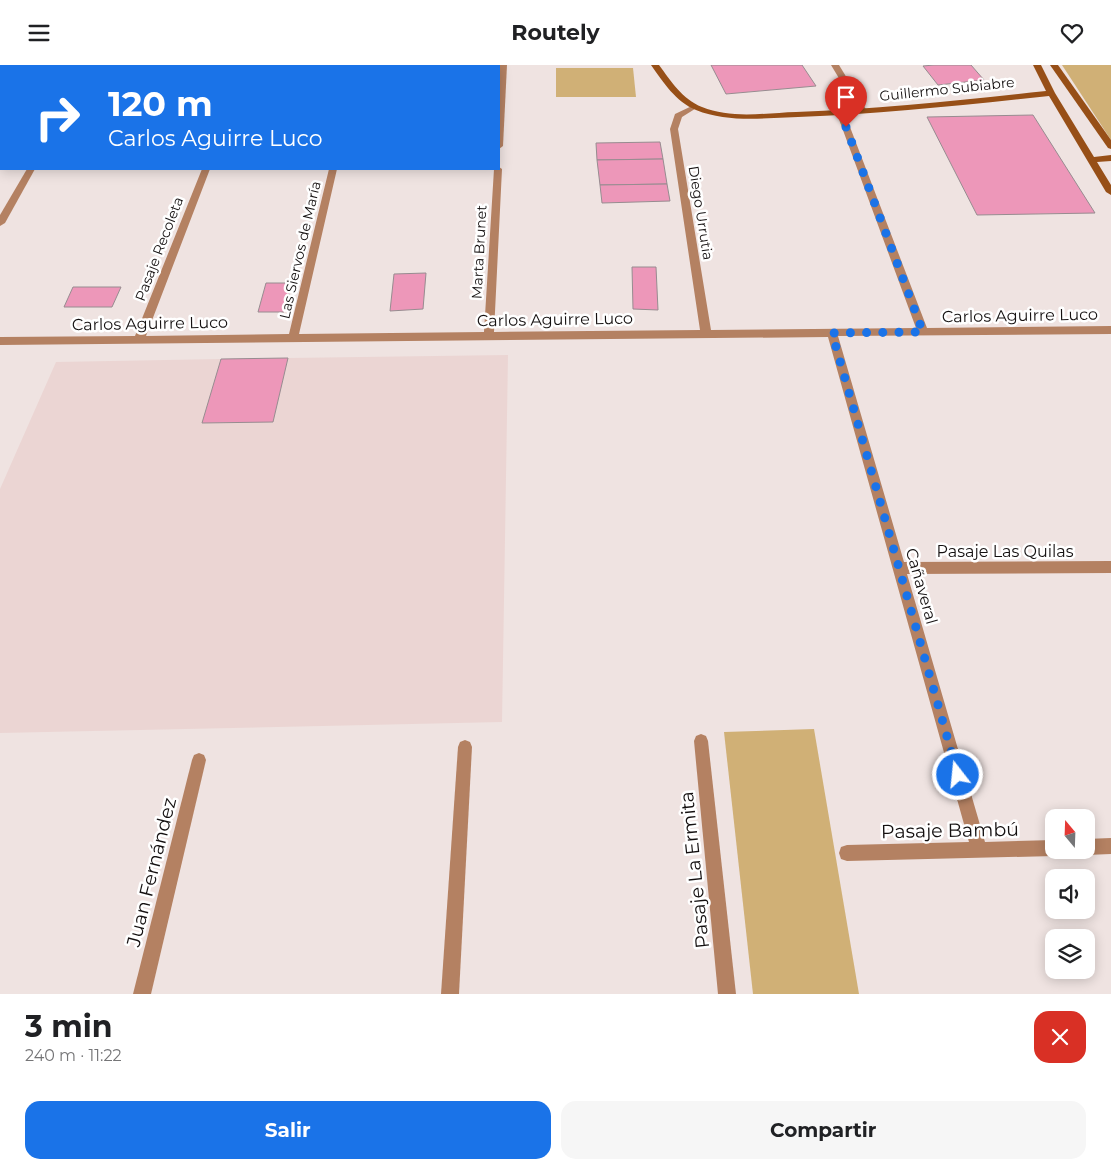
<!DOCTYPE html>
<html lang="es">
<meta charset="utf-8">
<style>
body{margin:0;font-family:Montserrat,sans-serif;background:#f6f6f6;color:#202124;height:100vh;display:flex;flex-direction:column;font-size:19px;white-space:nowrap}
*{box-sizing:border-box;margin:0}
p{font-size:16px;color:#757577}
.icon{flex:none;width:28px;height:28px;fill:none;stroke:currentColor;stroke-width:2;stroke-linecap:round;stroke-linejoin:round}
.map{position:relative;height:929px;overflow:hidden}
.details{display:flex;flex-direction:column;background:#fff;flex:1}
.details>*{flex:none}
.hud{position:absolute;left:0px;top:0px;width:500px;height:105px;box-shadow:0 2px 12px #0003;background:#1a73e8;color:#fff;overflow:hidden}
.needle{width:32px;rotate:341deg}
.controls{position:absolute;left:1045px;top:744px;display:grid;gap:10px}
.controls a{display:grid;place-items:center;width:50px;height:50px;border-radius:10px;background:#fff;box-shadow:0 2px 12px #0003;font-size:25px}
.pin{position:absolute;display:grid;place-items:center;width:42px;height:42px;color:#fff;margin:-51px -21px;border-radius:50% 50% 50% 0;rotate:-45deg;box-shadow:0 0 5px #0007}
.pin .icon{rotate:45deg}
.me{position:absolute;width:55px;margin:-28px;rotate:344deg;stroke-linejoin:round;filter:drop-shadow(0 0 4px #0008)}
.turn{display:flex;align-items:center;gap:18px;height:105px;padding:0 25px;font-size:22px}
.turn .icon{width:65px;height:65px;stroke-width:2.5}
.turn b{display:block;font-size:35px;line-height:42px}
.round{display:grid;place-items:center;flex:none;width:52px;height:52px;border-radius:15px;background:#f6f6f6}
.summary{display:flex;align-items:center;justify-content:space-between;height:85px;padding:0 25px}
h1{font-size:30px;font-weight:700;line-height:38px}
.cta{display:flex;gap:10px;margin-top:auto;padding:10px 25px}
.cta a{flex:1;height:58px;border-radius:15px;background:#1a73e8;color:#fff;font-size:20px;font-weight:700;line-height:58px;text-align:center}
.cta a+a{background:#f6f6f6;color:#202124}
header{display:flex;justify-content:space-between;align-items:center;height:65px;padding:0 25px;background:#fff;font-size:22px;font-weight:700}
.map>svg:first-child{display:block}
.built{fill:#ebd5d3}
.green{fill:#d0b076}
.building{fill:#ed97b9;stroke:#978c90}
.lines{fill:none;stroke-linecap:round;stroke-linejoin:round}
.lane{fill:#b48162;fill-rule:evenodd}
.street{fill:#b48162;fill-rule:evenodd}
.secondary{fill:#974f17;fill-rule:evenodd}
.route{stroke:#1a73e8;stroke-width:9;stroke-dasharray:0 16.2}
.labels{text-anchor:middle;stroke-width:5;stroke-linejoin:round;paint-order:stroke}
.far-street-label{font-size:14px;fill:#141010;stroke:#fff}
.street-label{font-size:16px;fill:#141010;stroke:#fff}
.near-street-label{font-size:19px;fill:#141010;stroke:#fff}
</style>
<header><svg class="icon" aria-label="menu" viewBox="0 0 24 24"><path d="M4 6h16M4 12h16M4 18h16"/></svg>Routely<svg class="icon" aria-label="heart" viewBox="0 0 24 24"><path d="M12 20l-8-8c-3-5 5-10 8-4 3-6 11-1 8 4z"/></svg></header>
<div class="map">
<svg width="1111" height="929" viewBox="0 0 1111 929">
<rect width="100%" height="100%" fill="#efe3e1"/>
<path class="built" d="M508 290 502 657 0 668V424L56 297 221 294 203 358 273 357 288 293Z"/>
<g class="green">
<path d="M1062 0H1111V75Z"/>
<path d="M556 3H633L636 32H556Z"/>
<path d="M814 664 859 929H753L724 667Z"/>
</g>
<g class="building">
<path d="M711 0H802L816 21 726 29Z"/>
<path d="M934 0H971L984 15 938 20 923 1Z"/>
<path d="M1033 50 1095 148 977 150 927 52Z"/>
<path d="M660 77 663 94 597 95 596 78Z"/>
<path d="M663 94 667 119 600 120 597 95Z"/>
<path d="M667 119 670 136 602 138 600 120Z"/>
<path d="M632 202H656L658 245 633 244Z"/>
<path d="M426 208 423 244 390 246 394 209Z"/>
<path d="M266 218H292L284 247H258Z"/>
<path d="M73 222H121L112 242H64Z"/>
<path d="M288 293 273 357 202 358 221 294Z"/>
</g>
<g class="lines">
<path class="lane" d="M831 0H839L867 46 866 48H860Z"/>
<g class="street">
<rect x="242" y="0" width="8" height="1"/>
<path d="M499 0H507L503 81 499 84Z"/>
<path d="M694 40 698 42 682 52 678 64 711 265 916 263 837 49 841 47 845 49 927 263 1111 261V269L838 271 904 497 1111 496V508L907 509 985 777 1054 775V785H1061L1060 789 1054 791 847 796 841 794 839 788 841 782 847 780 969 777 828 272 0 280V272L135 271 202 104H210L146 271 289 269 329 104H337L299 269 484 267 494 104H499V102L502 104 494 267 700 265 670 64 675 49Z"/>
<path d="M27 104H35L5 158 0 161V150Z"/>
<path d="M701 669 706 671 708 676 736 929H718L694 676 696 671Z"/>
<path d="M465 675 470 677 472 682 459 929H441L458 682 460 677Z"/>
<path d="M199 688 204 690 206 695 151 929H133L192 695 194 690Z"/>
<path d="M1111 773V789L1086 790 1080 788 1079 785H1086V774Z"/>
</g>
<g class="secondary">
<path d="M651 0H659C671 16 682 34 702 42 731 54 765 48 796 47 880 44 963 35 1046 26L1033 0H1041L1055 28 1094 92 1111 90V96L1097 97 1111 120V130L1106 127 1049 31C965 40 882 49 798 52 764 53 728 58 696 45 676 37 663 17 651 0Z"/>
<path d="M1050 0H1058L1111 75V84L1108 83Z"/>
</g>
</g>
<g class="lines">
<path class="route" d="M846 62 923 267 832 268 958 710"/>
</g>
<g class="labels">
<g class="far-street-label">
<text transform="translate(947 24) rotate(-6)" y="5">Guillermo Subiabre</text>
<text transform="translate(701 148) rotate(81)" y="5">Diego Urrutia</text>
<text transform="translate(159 184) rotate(-69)" y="5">Pasaje Recoleta</text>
<text transform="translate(300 185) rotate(-77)" y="5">Las Siervos de María</text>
<text transform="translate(479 187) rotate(-87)" y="5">Marta Brunet</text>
</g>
<g class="street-label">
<text transform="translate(1020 250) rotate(-1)" y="6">Carlos Aguirre Luco</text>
<text transform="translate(555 254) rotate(-1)" y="6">Carlos Aguirre Luco</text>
<text transform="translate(150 258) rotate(-1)" y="6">Carlos Aguirre Luco</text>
<text x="1005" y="492">Pasaje Las Quilas</text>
<text transform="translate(922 521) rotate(74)" y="6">Cañaveral</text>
</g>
<g class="near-street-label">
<text transform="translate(950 765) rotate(-1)" y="7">Pasaje Bambú</text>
<text transform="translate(694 805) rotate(-96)" y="7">Pasaje La Ermita</text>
<text transform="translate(151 807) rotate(-76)" y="7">Juan Fernández</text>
</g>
</g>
</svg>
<div class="controls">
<a><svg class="needle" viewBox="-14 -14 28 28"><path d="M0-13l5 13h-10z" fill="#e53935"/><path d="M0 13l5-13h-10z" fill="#757577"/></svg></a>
<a><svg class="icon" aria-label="sound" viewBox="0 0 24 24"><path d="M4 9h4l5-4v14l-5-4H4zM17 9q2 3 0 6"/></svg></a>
<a><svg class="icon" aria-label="layers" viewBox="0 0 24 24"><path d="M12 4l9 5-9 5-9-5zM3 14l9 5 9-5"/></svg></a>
</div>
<div class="pin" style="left:846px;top:62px;background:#d93025"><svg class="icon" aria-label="arrive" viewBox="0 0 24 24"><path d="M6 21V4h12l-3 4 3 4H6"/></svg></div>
<svg class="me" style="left:958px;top:710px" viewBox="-20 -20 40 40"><circle r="17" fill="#1a73e8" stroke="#fff" stroke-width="3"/><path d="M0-11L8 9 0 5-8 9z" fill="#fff"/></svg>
<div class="hud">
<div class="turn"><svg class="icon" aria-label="right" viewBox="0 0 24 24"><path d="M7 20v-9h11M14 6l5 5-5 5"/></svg><div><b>120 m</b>Carlos Aguirre Luco</div></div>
</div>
</div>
<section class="details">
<div class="summary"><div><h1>3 min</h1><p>240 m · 11:22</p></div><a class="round" style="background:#d93025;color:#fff"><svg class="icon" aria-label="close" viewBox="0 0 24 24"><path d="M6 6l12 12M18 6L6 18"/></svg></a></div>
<div class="cta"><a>Salir</a><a>Compartir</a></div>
</section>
